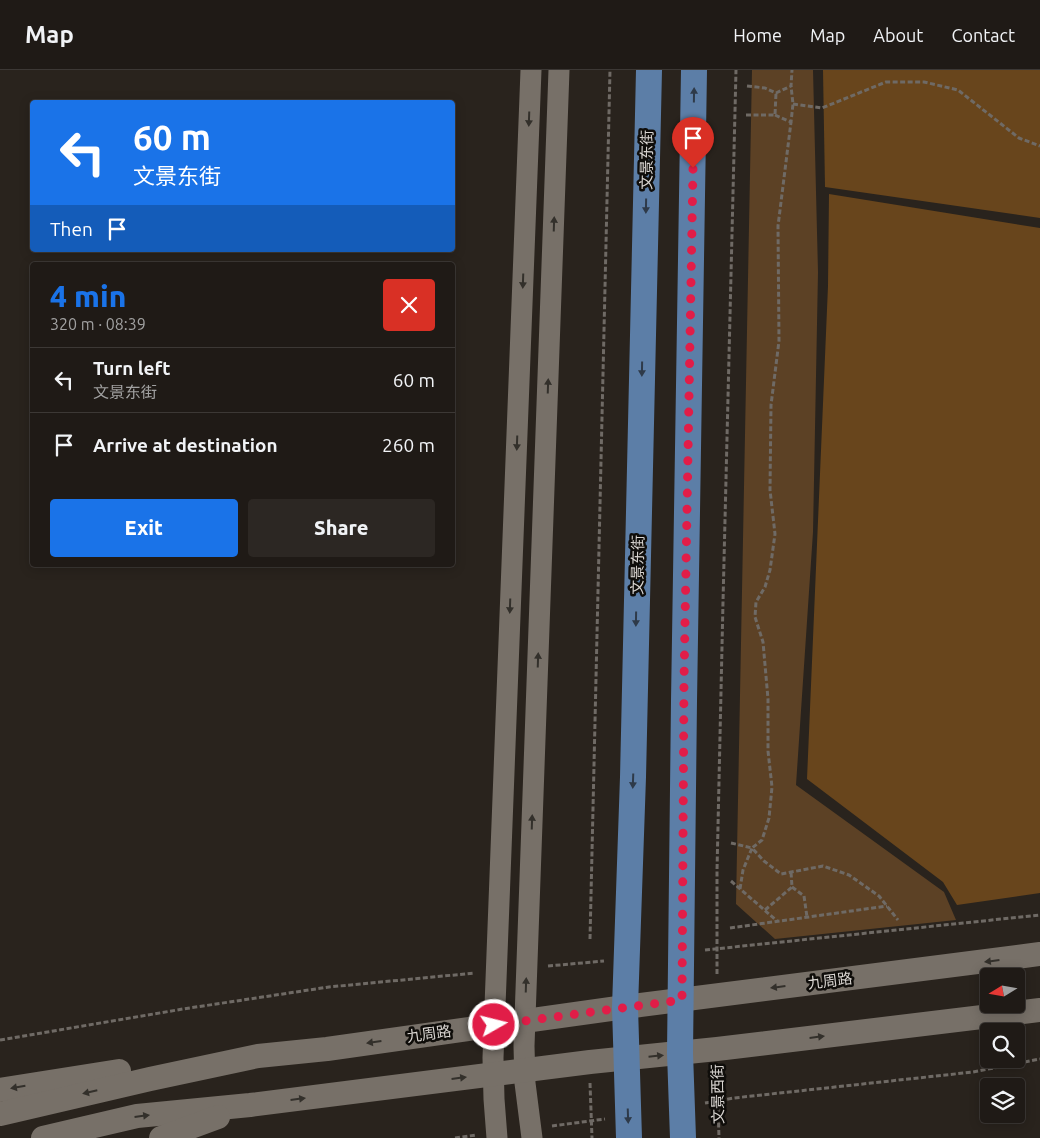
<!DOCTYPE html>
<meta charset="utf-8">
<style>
body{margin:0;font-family:Ubuntu,"Noto Sans SC",sans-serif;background:#2c2723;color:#f1f3f6;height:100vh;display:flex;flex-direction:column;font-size:19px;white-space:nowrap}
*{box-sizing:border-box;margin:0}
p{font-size:16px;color:#a1a1a1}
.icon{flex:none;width:28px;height:28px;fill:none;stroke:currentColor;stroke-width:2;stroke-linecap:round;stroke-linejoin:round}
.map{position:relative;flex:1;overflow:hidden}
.drawer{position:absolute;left:30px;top:192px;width:425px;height:305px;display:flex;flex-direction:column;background:#1f1a16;border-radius:5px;box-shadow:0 2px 12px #0003,0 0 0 1px #3c3835}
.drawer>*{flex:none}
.banner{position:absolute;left:30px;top:30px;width:425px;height:152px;border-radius:5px;box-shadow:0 2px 12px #0003,0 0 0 1px #3c3835;background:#1a73e8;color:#fff;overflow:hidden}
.needle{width:32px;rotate:259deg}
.fabs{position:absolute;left:980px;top:898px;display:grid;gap:10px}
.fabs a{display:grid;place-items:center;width:45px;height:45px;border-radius:5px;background:#1f1a16;box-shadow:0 2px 12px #0003,0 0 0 1px #3c3835;font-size:25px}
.pin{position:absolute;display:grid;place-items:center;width:42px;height:42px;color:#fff;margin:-51px -21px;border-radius:50% 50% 50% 0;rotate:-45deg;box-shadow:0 0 5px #0007}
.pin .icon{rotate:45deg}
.me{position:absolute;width:55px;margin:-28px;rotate:82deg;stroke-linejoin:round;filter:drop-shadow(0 0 4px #0008)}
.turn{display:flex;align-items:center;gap:18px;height:105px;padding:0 20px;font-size:22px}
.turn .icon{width:65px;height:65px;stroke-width:2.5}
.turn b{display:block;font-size:35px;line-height:42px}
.then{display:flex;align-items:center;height:48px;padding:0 20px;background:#0003;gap:10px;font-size:19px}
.round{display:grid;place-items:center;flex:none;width:52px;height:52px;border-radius:5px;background:#2c2723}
.summary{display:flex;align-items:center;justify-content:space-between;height:85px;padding:0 20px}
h1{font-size:30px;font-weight:800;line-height:38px;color:#1a73e8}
.button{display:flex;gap:10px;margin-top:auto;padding:10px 20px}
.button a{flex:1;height:58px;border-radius:5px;background:#1a73e8;color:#fff;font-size:20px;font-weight:800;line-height:58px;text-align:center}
.button a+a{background:#2c2723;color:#f1f3f6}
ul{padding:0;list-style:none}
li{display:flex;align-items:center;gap:15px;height:65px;padding:0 20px;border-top:1px solid #3c3835}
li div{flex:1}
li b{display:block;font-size:19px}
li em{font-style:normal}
header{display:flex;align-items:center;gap:30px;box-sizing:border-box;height:70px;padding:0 25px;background:#1f1a16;border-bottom:1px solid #3c3835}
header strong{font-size:24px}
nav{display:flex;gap:28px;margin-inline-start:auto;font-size:18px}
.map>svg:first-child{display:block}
.green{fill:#5c4125}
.forest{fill:#68451c}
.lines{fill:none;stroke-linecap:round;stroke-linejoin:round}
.path{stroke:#6f6a65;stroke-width:3;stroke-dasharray:5 2.5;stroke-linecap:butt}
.tertiary{stroke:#777068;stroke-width:21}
.secondary{stroke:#777068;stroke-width:24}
.primary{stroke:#5c7ea7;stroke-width:26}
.oneway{fill:#2e3a49}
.oneway2{fill:#33302b}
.route{stroke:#e11d48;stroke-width:9;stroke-dasharray:0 16.2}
.labels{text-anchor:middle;stroke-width:5;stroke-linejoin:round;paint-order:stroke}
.street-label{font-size:15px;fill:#dad6d2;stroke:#0f0d0a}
</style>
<header>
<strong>Map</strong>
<nav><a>Home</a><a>Map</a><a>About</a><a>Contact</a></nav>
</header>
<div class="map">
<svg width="1040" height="1068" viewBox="0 0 1040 1068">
<rect width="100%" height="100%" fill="#29231d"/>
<path class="green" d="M752 0H813L818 202 813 462 796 715 944 822 956 850 775 869 736 834Z"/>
<g class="forest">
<path d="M823 0H1040V148L825 117Z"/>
<path d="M829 124 1040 158V823L957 835 943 812 807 709 828 216Z"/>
</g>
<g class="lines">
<g class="path">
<path d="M747 16 765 18 776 23 791 16 792 0"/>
<path d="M793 34 822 38 886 12H924L958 20 1019 68 1040 76"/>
<path d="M746 45H775L776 23"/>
<path d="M775 45 791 52 793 34 791 16"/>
<path d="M731 773 752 778 762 770 769 748 772 717 768 681V629L763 572 755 547 756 532 765 517 770 500 775 464 770 420 771 335 779 271 778 156 791 52"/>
<path d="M731 811 777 851"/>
<path d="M792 817 804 826 807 847"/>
<path d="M740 819 743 800 752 778 764 791 781 804 823 796 849 805 879 826 898 850"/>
<path d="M765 840 792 817 791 802"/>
<path d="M730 858 887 836"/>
<path d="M590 869 610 0"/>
<path d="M705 880 1040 845"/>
<path d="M548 896 604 891"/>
<path d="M717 904V801L723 532 736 0"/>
<path d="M0 970 183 939 329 917 475 903"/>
<path d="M717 1000 719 1068"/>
<path d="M590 1013 592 1068"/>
<path d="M705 1033 734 1028 973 1002 1040 989"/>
<path d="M552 1056 605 1049"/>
<path d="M455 1068 476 1065"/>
</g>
<g class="tertiary">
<path d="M497 1068 494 1029 493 988 531 0"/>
<path d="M532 1068 525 1013 524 976 559 0"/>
</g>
<g class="secondary">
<path d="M0 1020 119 1001"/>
<path d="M0 1044 150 1009 258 986 327 979 625 937 1040 884"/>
<path d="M43 1068 137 1046 250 1035 590 992 717 979 1040 940"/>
<path d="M161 1068 218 1047"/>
</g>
<g class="primary">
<path d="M629 1068 625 937 633 707 649 0"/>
<path d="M683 1068 680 983 684 631 694 0"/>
</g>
</g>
<defs><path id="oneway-solid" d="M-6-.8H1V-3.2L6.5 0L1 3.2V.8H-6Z" transform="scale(1.25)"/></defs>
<g class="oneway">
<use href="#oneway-solid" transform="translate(694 25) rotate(-89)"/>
<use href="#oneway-solid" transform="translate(646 136) rotate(91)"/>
<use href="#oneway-solid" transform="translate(642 299) rotate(91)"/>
<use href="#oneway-solid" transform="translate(636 549) rotate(91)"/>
<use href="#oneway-solid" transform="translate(633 711) rotate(92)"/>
<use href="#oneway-solid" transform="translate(628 1046) rotate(88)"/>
</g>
<g class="oneway2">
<use href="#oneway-solid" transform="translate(529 49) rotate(92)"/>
<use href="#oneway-solid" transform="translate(554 154) rotate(-88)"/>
<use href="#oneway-solid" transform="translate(523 211) rotate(92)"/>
<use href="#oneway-solid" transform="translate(548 316) rotate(-88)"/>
<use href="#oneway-solid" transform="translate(517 373) rotate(92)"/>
<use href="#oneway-solid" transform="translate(510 536) rotate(92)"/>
<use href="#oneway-solid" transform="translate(538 590) rotate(-88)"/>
<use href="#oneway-solid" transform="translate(532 752) rotate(-88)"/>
<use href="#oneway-solid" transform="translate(992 891) rotate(173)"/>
<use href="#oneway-solid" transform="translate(526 915) rotate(-88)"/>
<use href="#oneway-solid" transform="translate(778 917) rotate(173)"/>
<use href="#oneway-solid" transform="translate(817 967) rotate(-7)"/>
<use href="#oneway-solid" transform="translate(374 972) rotate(172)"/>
<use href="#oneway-solid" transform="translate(656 986) rotate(-6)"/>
<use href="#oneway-solid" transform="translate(459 1008) rotate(-7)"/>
<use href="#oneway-solid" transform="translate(18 1017) rotate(170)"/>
<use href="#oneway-solid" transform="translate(90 1022) rotate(167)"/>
<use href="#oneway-solid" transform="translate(298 1029) rotate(-7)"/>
<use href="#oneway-solid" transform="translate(142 1046) rotate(-7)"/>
</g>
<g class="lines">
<path class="route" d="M494 955 682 930 684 611 693 98"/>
</g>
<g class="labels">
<g class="street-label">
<text transform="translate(647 90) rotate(-89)" y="5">文景东街</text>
<text transform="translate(638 495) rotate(-89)" y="5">文景东街</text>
<text transform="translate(830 911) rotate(-7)" y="5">九周路</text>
<text transform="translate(429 964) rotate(-8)" y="5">九周路</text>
<text transform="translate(718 1024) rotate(-91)" y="5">文景西街</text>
</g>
</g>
</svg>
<div class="fabs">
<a><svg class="needle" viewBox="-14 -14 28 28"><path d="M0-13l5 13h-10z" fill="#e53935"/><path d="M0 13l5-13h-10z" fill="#a1a1a1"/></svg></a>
<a><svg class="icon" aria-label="search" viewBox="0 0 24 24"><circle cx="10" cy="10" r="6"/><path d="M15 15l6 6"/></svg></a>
<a><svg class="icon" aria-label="layers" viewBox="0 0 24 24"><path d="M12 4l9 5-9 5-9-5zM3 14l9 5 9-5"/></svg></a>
</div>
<div class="pin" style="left:693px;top:98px;background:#d93025"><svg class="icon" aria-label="arrive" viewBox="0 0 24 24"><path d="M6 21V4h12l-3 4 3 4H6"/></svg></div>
<svg class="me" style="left:494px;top:955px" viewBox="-20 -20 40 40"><circle r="17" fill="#e11d48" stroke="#fff" stroke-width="3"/><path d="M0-11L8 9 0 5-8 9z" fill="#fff"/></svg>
<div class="banner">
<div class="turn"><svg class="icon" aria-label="left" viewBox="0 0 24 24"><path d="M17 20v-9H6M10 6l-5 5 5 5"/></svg><div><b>60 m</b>文景东街</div></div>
<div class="then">Then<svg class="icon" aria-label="arrive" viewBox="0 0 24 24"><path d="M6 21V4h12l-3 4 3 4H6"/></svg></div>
</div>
<section class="drawer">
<div class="summary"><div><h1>4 min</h1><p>320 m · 08:39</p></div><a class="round" style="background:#d93025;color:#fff"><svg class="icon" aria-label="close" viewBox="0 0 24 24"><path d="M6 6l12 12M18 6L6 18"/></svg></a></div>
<ul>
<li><svg class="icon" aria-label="left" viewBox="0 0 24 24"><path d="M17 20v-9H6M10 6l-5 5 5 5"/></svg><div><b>Turn left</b><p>文景东街</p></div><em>60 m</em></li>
<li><svg class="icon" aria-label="arrive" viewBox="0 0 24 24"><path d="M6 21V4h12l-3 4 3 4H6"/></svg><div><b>Arrive at destination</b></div><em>260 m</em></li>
</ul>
<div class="button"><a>Exit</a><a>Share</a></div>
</section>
</div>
